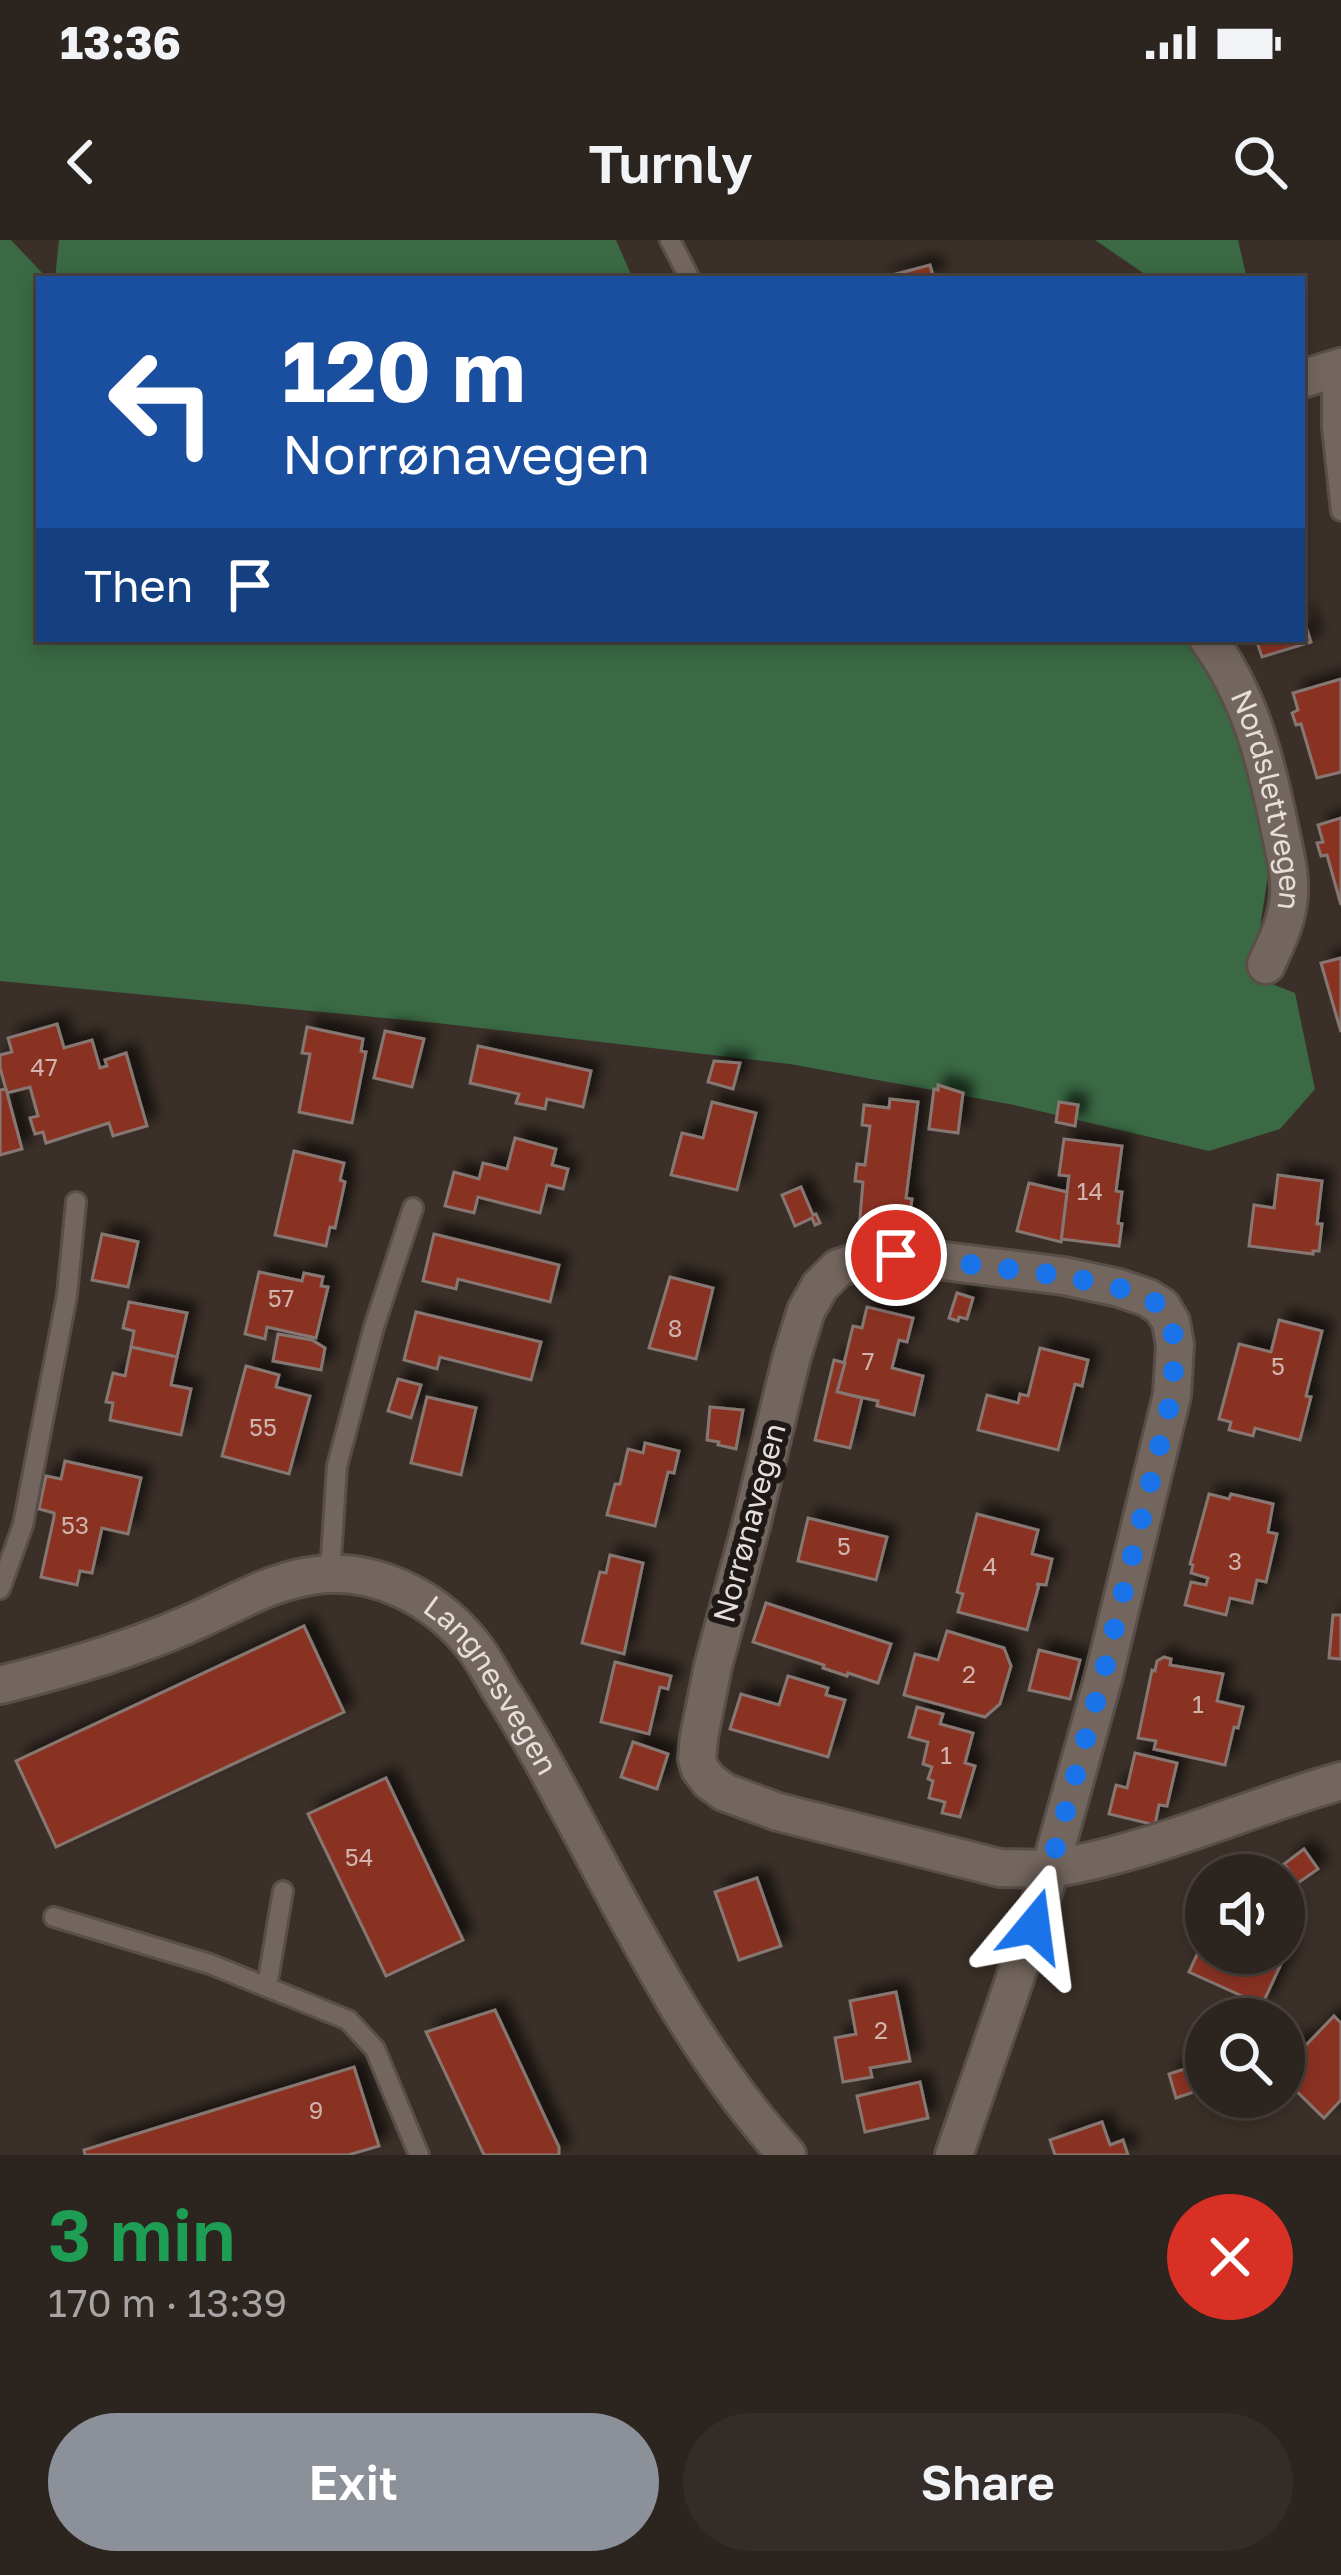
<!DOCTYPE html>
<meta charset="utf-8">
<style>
body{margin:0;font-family:"Golos Text",sans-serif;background:#342c28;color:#f1f3f6;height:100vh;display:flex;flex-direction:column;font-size:45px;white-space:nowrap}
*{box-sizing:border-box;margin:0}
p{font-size:39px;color:#a6a4a4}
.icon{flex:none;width:66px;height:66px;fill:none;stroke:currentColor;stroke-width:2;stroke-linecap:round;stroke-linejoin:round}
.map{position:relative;height:1915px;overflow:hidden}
.details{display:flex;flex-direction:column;background:#2c241f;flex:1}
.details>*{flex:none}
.top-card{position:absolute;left:36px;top:36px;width:1269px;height:366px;border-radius:0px;box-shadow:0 6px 18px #0003,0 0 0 3px #48413d;background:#1a4fa0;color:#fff;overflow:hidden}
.tools{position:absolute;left:1185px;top:1614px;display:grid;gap:24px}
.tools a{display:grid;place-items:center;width:120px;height:120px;border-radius:50%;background:#2c241f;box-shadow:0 6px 18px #0003,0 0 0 3px #48413d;font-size:60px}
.pin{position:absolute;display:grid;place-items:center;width:102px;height:102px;color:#fff;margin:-51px;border:6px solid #fff;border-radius:50%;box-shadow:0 3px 12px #0007}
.me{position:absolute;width:132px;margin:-66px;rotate:16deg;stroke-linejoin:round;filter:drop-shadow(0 0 9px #0008)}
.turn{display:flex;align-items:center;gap:42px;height:252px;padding:0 48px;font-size:54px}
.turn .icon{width:156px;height:156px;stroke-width:2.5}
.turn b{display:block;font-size:84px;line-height:102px}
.then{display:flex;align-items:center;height:114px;padding:0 48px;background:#0003;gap:24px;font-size:45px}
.round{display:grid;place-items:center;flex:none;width:126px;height:126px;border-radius:63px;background:#342c28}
.summary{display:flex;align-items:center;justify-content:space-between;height:204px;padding:0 48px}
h1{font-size:72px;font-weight:600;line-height:90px;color:#1e9e55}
.button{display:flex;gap:24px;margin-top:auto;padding:24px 48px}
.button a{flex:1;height:138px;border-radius:72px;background:#8c9099;color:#fff;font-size:48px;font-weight:600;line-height:138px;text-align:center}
.button a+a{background:#342c28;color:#f1f3f6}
.status{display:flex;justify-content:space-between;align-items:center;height:84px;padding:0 60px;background:#2c241f;direction:ltr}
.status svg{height:33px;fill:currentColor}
header{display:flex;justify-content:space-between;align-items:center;height:156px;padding:0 48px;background:#2c241f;font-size:54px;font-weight:600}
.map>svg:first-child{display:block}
.green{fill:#3a6943}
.building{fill:#8a3322;stroke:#877773;stroke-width:3;filter:url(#shadow)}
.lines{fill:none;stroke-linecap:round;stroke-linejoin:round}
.lane-casing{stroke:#594f49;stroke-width:24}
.street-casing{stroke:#594f49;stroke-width:42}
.secondary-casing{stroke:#594f49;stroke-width:42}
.lane{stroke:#73665e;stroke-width:18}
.street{stroke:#73665e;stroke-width:36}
.secondary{stroke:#73665e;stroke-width:36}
.route{stroke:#1a73e8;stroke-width:21;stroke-dasharray:0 37.8}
.labels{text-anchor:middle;stroke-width:12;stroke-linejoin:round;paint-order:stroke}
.number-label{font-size:24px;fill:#cfb3ac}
.street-label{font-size:30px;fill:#e6deda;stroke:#1e1916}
</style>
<div class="status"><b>13:36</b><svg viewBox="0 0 49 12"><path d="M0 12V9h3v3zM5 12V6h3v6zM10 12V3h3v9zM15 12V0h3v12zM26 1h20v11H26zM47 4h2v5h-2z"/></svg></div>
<header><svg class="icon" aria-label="back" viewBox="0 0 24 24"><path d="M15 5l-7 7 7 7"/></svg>Turnly<svg class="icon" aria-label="search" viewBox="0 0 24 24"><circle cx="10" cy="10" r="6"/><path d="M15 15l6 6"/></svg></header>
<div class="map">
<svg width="1341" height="1915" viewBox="0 0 1341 1915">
<defs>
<filter id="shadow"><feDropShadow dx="10" dy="-10" stdDeviation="6" flood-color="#0009"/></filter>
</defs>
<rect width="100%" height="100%" fill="#3b3029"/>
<g class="green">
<path d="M0 0H11L48 39H39V399H1194L1231 453 1271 616 1258 700 1264 741 1295 753 1315 849 1280 889 1209 911 1014 865 790 824 437 783 0 741Z"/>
<path d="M59 0H616L633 39H55Z"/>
<path d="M1095 0H1238L1247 39H1152Z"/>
</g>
<g class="building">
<path d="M930 25 934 39H881V38Z"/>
<path d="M1302 374 1311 402 1262 417 1256 399H1302Z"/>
<path d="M1341 439V532L1317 538 1301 484 1296 485 1292 473 1298 470 1293 453Z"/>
<path d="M1341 578V665L1327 615 1321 616 1317 603 1323 602 1318 585Z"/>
<path d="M1341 718V792L1321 723Z"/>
<path d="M57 784 64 808 92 800 100 828 107 826 105 820 126 813 147 886 113 896 109 883 46 903 43 892 35 894 30 878 38 876 30 847 7 853 0 828V815L12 812 8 798Z"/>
<path d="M307 787 363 799 361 811 366 812 352 883 299 872 310 814 302 813Z"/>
<path d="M385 791 424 799 412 847 374 838Z"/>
<path d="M478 806 591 831 583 867 547 859 545 869 516 863 519 854 470 843Z"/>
<path d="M714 821 740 823 733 849 708 842Z"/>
<path d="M938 845 963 853 958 893 929 889 934 849 938 850Z"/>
<path d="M6 849 22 909 0 915V850Z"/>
<path d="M890 859 918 862 906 958 912 959 907 995 859 989 863 942 855 941 857 924 865 925 870 886 862 885 864 865 889 868Z"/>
<path d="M712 862 756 873 737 950 671 935 682 893 703 898Z"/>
<path d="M1059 862 1078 865 1075 886 1056 882Z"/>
<path d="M515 898 556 909 552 925 568 929 563 949 547 945 540 973 478 957 474 973 445 966 454 932 479 939 483 923 507 929Z"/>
<path d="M1064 899 1122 906 1116 951 1122 952 1118 983 1122 984 1119 1006 1061 999 1069 936 1059 935Z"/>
<path d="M294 911 344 923 340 940 345 942 335 988 330 987 326 1006 275 995Z"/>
<path d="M1278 935 1322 941 1317 984H1322L1319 1011H1313V1014L1249 1006 1254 965 1274 968Z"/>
<path d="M1029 943 1067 952 1061 1002 1017 991Z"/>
<path d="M801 947 813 975 816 974 820 983 815 985 812 978 795 986 782 955Z"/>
<path d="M102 994 138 1002 128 1047 92 1040Z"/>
<path d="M434 994 559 1025 550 1062 458 1039 456 1049 423 1041Z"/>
<path d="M259 1032 302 1041 304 1033 323 1037 321 1046 328 1047 316 1098 267 1087 265 1099 245 1094Z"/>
<path d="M670 1037 713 1048 696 1119 649 1108Z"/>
<path d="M957 1053 973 1058 967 1079 959 1077 958 1081 949 1078Z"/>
<path d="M129 1062 187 1073 177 1117 131 1107 134 1091 123 1088Z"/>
<path d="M867 1067 913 1078 907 1102 899 1100 892 1128 923 1136 914 1175 877 1166 878 1161 837 1152 853 1086 862 1088Z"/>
<path d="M416 1072 541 1102 531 1140 440 1117 437 1129 404 1120Z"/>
<path d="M1279 1080 1322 1091 1306 1156 1311 1157 1300 1200 1255 1188 1253 1196 1229 1190 1231 1182 1219 1179 1239 1104 1271 1112Z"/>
<path d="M278 1094 312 1100 325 1108 321 1130 273 1121Z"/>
<path d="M131 1107 177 1117 171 1145 191 1149 181 1195 110 1180 113 1163 106 1162 113 1133 125 1136Z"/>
<path d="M1040 1108 1088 1120 1082 1146 1075 1144 1058 1210 978 1190 987 1155 1018 1163 1020 1154 1028 1156Z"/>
<path d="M834 1120 845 1123 837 1152 862 1158 850 1208 815 1200Z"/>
<path d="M246 1126 279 1135 276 1147 310 1156 289 1234 222 1216Z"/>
<path d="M398 1139 421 1145 411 1178 388 1171Z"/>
<path d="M427 1157 476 1168 461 1235 411 1223Z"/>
<path d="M710 1167 743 1170 736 1209 718 1205 719 1202 707 1200Z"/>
<path d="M645 1203 679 1211 674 1233 668 1232 655 1286 607 1275 615 1244H620L628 1209 643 1213Z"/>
<path d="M65 1221 141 1238 128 1294 102 1288 92 1333 80 1331 77 1345 41 1337 54 1277V1273L39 1269 46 1236 61 1239Z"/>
<path d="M1209 1254 1229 1259 1231 1254 1273 1264 1268 1292 1277 1294 1266 1342 1257 1340 1252 1363 1230 1358 1226 1375 1185 1365 1191 1342 1206 1345 1208 1338 1191 1333 1193 1325 1190 1324Z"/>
<path d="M977 1274 1038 1290 1032 1314 1052 1319 1046 1345 1036 1344 1039 1345 1027 1390 958 1372 963 1354 957 1352Z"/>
<path d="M808 1278 887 1297 876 1340 798 1321Z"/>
<path d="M610 1315 643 1323 624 1414 582 1403 600 1332 606 1333Z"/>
<path d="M766 1363 891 1404 878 1443 848 1433 847 1436 823 1428 824 1425 753 1402Z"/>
<path d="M1333 1375H1341V1419L1329 1418Z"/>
<path d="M304 1386 344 1472 56 1607 16 1521Z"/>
<path d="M947 1391 1004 1408 1011 1426 1000 1464 985 1477 904 1455 915 1414 938 1420Z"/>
<path d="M1039 1410 1080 1420 1070 1459 1029 1450Z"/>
<path d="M1164 1417 1171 1419 1170 1425 1223 1434 1217 1461 1243 1467 1238 1488 1234 1487 1225 1525 1154 1509 1156 1501 1138 1498 1152 1430 1155 1431 1157 1421Z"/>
<path d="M615 1422 671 1436 668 1449 660 1447 649 1494 601 1482Z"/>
<path d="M788 1436 828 1448 826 1455 845 1460 828 1517 730 1489 741 1454 779 1465Z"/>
<path d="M917 1467 943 1474 940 1484 973 1493 965 1523 975 1526 960 1577 942 1573 945 1562 929 1558 933 1541 928 1539 932 1527 923 1524 928 1502 909 1497Z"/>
<path d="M633 1502 668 1514 657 1549 621 1537Z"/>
<path d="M1135 1513 1177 1523 1167 1566 1159 1565 1155 1585 1109 1574 1116 1545 1127 1548Z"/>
<path d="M386 1538 463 1700 386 1736 308 1574Z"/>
<path d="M1304 1609 1318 1629 1298 1643 1284 1624Z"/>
<path d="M757 1638 781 1706 739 1720 715 1652Z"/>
<path d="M1206 1695V1713H1284V1707L1288 1709 1262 1765 1189 1732Z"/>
<path d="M896 1752 910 1821 870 1828 872 1837 843 1842 835 1798 856 1794 850 1761Z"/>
<path d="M495 1770 559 1907V1915H484L426 1792Z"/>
<path d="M1334 1776 1341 1783V1860L1324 1878 1284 1839V1818L1301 1800 1306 1805Z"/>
<path d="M1206 1822V1848L1176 1858 1169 1834Z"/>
<path d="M354 1827 379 1906 348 1915H85L84 1910Z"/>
<path d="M920 1842 928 1878 865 1892 857 1856Z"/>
<path d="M1102 1882 1110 1905 1123 1900 1128 1915H1055L1050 1900Z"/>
</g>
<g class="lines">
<g class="lane-casing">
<g id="lane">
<path d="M670 0 690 39"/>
<path d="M1332 130V187L1341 271"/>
<path d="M330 1334 337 1226 374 1087 413 968"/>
<path d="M0 1349 23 1285 67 1055 76 962"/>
<path d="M54 1677 210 1724 348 1780 375 1809 419 1915"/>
<path d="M267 1746 283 1651"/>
</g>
</g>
<g class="street-casing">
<g id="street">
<path d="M1302 139 1341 127"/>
<path id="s1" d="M1208 399C1250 456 1266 521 1280 590 1285 613 1292 640 1288 664 1285 686 1275 705 1266 725"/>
<path d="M878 1015H896L1064 1036 1119 1048 1148 1058 1162 1067 1171 1082 1175 1105 1172 1155 1103 1439 1050 1629 1000 1628 778 1572 724 1552 709 1541 700 1529 697 1519 699 1497 713 1426 751 1286 791 1120 806 1071 820 1046 838 1028Z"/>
<path d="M954 1915 1033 1686 1050 1629C1151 1613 1243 1569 1341 1541"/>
</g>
</g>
<g class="secondary-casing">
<g id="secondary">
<path id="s2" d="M0 1445C65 1429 130 1410 191 1383 230 1366 267 1343 310 1336 370 1325 433 1356 471 1403 482 1416 491 1434 500 1449 523 1485 544 1522 564 1560 631 1683 692 1811 787 1915"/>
</g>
</g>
<use href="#lane" class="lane"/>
<use href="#street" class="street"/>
<use href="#secondary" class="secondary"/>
</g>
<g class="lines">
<path class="route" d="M896 1015 1064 1036 1119 1048 1148 1058 1162 1067 1171 1082 1175 1105 1172 1155 1102 1439 1034 1686"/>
</g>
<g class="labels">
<g class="number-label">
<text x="44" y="836">47</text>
<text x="1090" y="960">14</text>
<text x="281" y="1067">57</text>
<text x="675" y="1097">8</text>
<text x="868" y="1130">7</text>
<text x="1278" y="1135">5</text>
<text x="263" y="1196">55</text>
<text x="75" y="1294">53</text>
<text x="844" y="1315">5</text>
<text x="1235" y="1330">3</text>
<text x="990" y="1335">4</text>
<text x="969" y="1443">2</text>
<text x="1198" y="1473">1</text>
<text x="946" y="1524">1</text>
<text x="359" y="1626">54</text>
<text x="881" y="1799">2</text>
<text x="316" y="1879">9</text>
</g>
<g class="street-label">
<text dy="10" stroke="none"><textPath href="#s1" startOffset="174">Nordslettvegen</textPath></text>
<text transform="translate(750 1283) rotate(-75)" y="10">Norrønavegen</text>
<text dy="10" stroke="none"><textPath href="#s2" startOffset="558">Langnesvegen</textPath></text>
</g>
</g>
</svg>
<div class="tools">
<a><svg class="icon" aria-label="sound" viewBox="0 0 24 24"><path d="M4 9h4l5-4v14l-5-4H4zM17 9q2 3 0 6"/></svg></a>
<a><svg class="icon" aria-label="search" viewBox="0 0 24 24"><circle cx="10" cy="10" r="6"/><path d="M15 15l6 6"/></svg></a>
</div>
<div class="pin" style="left:896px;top:1015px;background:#d93025"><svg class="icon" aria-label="arrive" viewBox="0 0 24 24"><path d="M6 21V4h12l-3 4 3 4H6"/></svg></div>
<svg class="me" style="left:1034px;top:1686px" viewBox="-20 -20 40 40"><path d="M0-17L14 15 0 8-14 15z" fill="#1a73e8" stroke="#fff" stroke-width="4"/></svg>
<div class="top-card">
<div class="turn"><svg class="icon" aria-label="left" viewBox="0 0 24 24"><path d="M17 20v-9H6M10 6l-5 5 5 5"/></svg><div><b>120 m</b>Norrønavegen</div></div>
<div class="then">Then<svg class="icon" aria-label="arrive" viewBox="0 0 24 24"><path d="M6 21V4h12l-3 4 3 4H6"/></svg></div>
</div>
</div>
<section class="details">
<div class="summary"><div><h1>3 min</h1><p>170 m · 13:39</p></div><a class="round" style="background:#d93025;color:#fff"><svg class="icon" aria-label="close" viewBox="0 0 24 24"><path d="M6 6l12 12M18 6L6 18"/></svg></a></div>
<div class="button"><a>Exit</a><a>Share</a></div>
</section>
